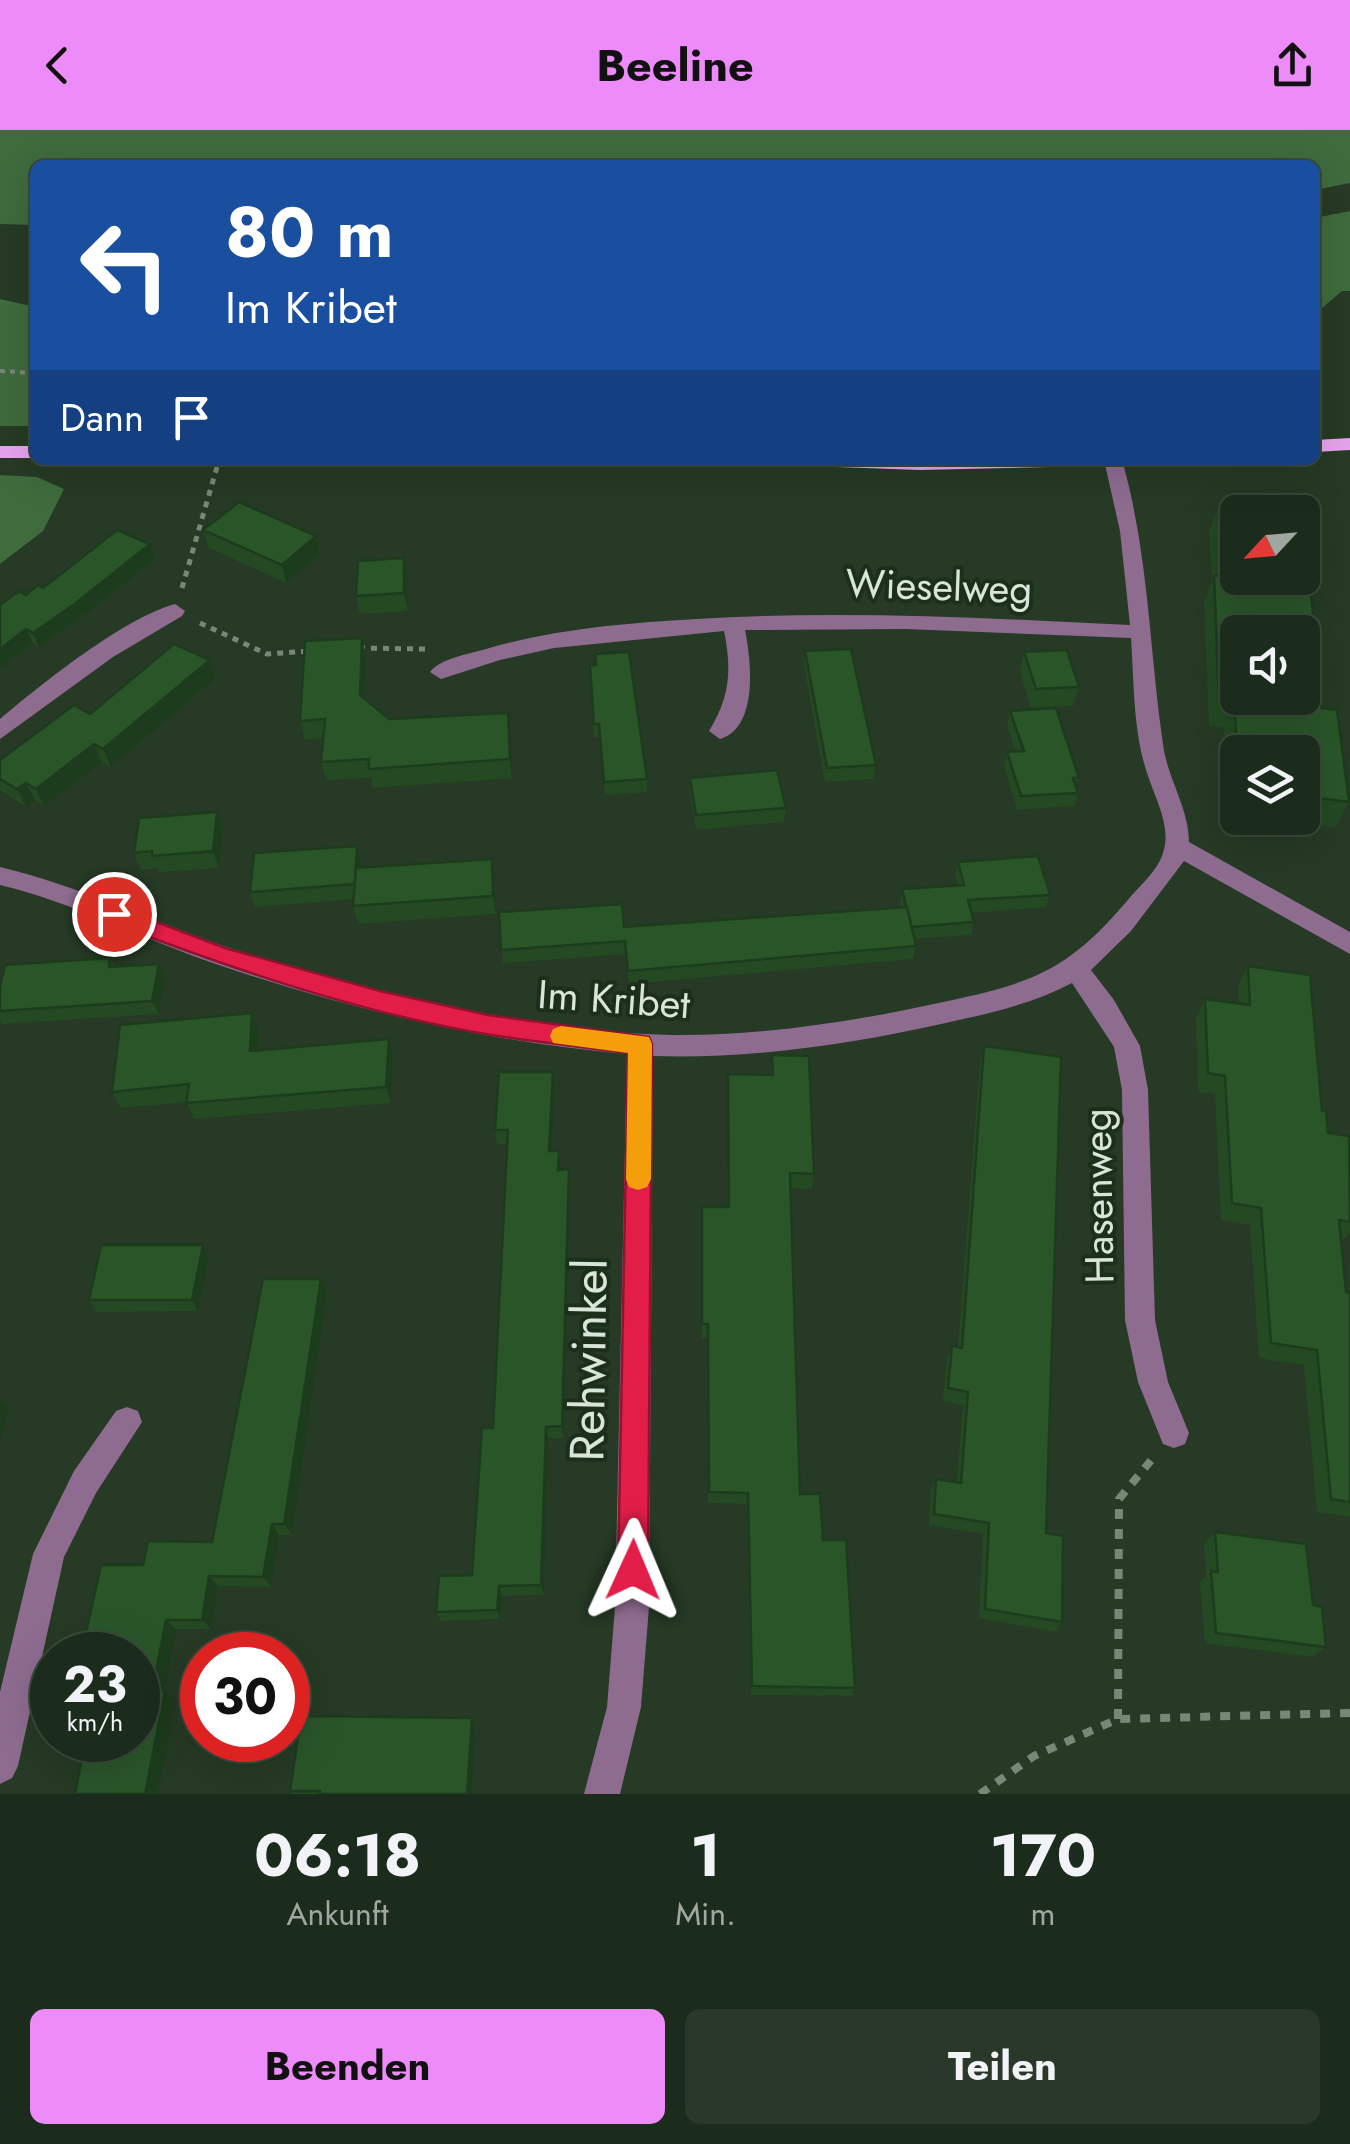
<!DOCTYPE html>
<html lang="de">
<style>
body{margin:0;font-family:Jost,sans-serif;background:#293829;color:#f1f3f6;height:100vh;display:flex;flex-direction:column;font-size:38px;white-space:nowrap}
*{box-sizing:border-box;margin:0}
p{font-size:32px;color:#a0a7a3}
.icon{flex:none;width:55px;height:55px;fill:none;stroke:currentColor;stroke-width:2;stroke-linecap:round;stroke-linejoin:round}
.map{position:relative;height:1664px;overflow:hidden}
.side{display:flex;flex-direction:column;background:#1c2c1c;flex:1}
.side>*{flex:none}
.hud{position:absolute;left:30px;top:30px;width:1290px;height:305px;border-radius:15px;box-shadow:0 10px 40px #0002,0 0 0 2px #3a483b;background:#1a4fa0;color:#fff;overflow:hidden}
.needle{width:65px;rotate:244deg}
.buttons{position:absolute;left:1220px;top:365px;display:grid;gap:20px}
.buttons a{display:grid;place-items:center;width:100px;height:100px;border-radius:15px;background:#1c2c1c;box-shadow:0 10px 40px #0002,0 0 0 2px #3a483b;font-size:50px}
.speed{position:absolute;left:30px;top:1502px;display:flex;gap:20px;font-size:50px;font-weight:700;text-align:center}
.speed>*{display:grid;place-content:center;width:130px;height:130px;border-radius:50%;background:#1c2c1c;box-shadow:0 10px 40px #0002,0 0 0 2px #3a483b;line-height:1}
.speed small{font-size:25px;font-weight:400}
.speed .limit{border:15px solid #d22;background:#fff;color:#111}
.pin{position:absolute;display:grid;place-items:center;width:85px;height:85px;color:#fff;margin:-42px;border:5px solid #fff;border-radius:50%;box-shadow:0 2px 10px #0007}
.me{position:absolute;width:110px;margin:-55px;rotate:1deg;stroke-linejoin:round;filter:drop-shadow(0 0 8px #0008)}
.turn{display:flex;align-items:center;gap:35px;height:210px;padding:0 30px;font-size:45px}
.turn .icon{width:130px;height:130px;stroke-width:2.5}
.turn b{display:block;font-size:70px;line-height:85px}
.then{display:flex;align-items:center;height:95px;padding:0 30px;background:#0003;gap:20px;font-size:38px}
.eta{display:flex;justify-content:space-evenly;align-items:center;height:170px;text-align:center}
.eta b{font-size:60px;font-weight:700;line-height:70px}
.button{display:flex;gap:20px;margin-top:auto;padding:20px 30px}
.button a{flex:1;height:115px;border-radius:15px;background:#ed8cf9;color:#111;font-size:40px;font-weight:700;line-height:115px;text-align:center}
.button a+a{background:#293829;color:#f1f3f6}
header{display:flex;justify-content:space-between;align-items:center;height:130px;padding:0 30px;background:#ed8cf9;color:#111;font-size:45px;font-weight:700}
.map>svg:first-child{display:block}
.forest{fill:#3f6b3d}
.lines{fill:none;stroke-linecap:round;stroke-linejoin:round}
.path-far2{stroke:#788877;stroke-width:4;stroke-dasharray:5 5;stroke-linecap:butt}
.path-far1{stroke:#788877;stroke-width:5;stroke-dasharray:6 6;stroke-linecap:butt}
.path{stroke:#788877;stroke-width:8;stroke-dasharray:10 10;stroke-linecap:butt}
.minor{fill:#8d6c90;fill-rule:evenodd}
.major{fill:#e5a3ec;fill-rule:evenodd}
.wall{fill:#244923}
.shaded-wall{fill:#1d3c1d}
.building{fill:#2a5529;stroke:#1d3c1d;stroke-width:2.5}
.route{fill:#e11d48;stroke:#92132f;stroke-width:2.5}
.slow{fill:#f59e0b}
.labels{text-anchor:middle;stroke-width:8;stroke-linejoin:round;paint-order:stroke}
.street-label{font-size:40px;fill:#d9e5d8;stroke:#1c2f1b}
.near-street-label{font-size:48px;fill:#d9e5d8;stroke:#1c2f1b}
</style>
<header><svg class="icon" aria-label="back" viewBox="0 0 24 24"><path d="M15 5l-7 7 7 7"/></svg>Beeline<svg class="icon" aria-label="share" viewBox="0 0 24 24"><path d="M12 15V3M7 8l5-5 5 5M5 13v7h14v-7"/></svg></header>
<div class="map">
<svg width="1350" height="1664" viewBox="0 0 1350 1664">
<rect width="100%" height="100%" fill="#263a25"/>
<g class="forest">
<path d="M0 0H1350V53L1315 60V35H35V95L0 94Z"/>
<path d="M1350 81V161H1342L1315 184V88Z"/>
<path d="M0 169 35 177V296H0Z"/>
<path d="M0 345 37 347 64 359 43 401 0 434Z"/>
</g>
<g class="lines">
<path class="path-far2" d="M0 241 35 243"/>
<g class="path-far1">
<path d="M182 458 219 330"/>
<path d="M200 493 267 524 311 521"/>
<path d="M359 518 426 519"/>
</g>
<g class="path">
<path d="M1118 1589 1119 1369 1153 1328"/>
<path d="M980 1664 1034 1626 1118 1589 1350 1583"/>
</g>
<g class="minor">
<path d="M1104 330H1122C1149 424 1149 519 1163 614 1167 648 1189 678 1189 712L1350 802V824L1184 731 1131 801 1091 840 1114 870 1140 916 1148 960 1155 1190 1168 1252 1189 1303 1185 1314 1174 1318 1163 1314 1138 1252 1125 1190 1122 960 1114 917 1072 853C1030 875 986 884 941 894 847 915 749 929 653 926L649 1477 641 1577 620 1664H584L607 1577 615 1477 627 924C488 912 347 879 216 834 143 809 75 773 0 755V737C84 757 160 796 242 822 379 866 527 902 671 905 764 906 857 891 948 871 1035 852 1068 840 1127 771 1139 756 1157 742 1163 723 1172 697 1155 668 1147 643 1133 601 1134 552 1131 508L906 499 745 500C751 529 759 598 720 609L709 601C730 567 732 540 724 501L554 518 500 530 441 549 430 542C441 528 469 524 486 519 554 499 626 493 696 489 840 480 986 488 1130 495L1120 401Z"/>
<path d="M175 474 185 481 182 486 113 527 0 609V589C43 553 122 489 175 474Z"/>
<path d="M127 1277 138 1281 142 1292 96 1363 64 1427 18 1636 12 1648 0 1654V1562L33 1424 74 1341 116 1281Z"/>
</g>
<g class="major">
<path d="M1350 308V320L1315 322V310Z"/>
<rect x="0" y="316" width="35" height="12"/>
<path d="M800 330H1103L1094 336 920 340 809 336Z"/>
</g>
</g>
<g class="wall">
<path d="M1218 376 1315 499 1303 526 1302 502H1238L1255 570 1349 672 1336 697 1260 688H1302V622H1238V641L1226 639 1224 598 1209 596 1204 472 1212 452 1209 403Z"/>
<path d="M203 400 320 424 286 453 209 418Z"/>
<path d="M155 429 82 487 39 517 33 513 0 538V475L43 458Z"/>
<path d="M407 446 408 481 360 484 356 466Z"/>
<path d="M362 508 366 526 365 569 389 589 508 583 512 648 373 658 371 648 326 650 321 632 324 608 305 610 300 591Z"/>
<path d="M805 521 876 635 874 649 825 652 804 535Z"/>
<path d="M1024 522 1079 557 1073 576 1031 578 1020 542Z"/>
<path d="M210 530 216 548 111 637 102 632 44 676 35 670 26 677 0 660V630L90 584Z"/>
<path d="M590 535 647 649V662L605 665 599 607H594Z"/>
<path d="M1010 581 1079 648 1076 657 1078 663 1074 676 1017 680 1004 636 1007 622H1016L1007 595Z"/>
<path d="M690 648 786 678 784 692 696 700 690 662Z"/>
<path d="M217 682 223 699 219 738 159 742 157 738 141 740 134 723Z"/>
<path d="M357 716 361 731 360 738 494 747 496 784 358 794 353 776 354 769 255 777 250 762Z"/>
<path d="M958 732 1050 765 1046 777 972 783 974 792 971 805 914 809 916 816 913 829 629 854 626 824 503 833 501 820 624 797 901 777 900 772 902 759 958 755 955 745Z"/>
<path d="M110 828 115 836 159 834 165 847 159 884 2 894 0 890V856Z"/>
<path d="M1248 836 1322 981 1328 1003 1350 1020V1102L1344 1109H1341L1346 1162 1350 1163V1387L1317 1382 1304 1235 1259 1228 1250 1095 1221 1090 1215 964 1198 962 1196 888 1205 869 1239 874 1238 856Z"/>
<path d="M259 899 258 921 393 926 391 973 194 989 186 972 121 978 112 962Z"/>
<path d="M984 916 1046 1403 1062 1492 1055 1502 979 1488 983 1404 929 1395 931 1360 936 1349 957 1352 963 1275 943 1271 947 1229 952 1216 958 1217 980 932Z"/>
<path d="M772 925 814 1044 812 1059 790 1058 800 1364 823 1410 855 1558 851 1566 751 1565 747 1374 708 1373V1208H702V1077H728V944L771 945Z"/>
<path d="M555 957 552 1021 560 1040 569 1039 570 1054 564 1308H548L544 1465 502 1466 500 1489 441 1491 436 1482 472 1445 493 1298 507 1014H497L495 1000Z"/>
<path d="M209 1127 198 1181 97 1182 89 1170Z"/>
<path d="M327 1163 292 1405H279L271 1457 218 1456 211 1499H176L164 1561 176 1569 86 1610 143 1435 212 1412Z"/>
<path d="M1215 1402 1313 1475 1326 1517 1313 1527 1205 1513 1200 1452 1206 1446 1204 1413Z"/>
<path d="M472 1588 476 1596 472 1664H293L290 1661Z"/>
</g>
<g class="shaded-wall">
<path d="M316 406 320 424 286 453 282 435Z"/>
<path d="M150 414 155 429 82 487 39 517 33 503Z"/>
<path d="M404 428 407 446 408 481 404 463Z"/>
<path d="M26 499 33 513 0 538V519Z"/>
<path d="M362 508 366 526 364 584 360 565Z"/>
<path d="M210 530 216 548 111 637 103 619Z"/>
<path d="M508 583 511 601 512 648 510 629Z"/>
<path d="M94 614 102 632 44 676 36 659Z"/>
<path d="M26 653 35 670 26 677 17 659Z"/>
<path d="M217 682 223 699 219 738 213 721Z"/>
<path d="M357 716 361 731 359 769 355 754Z"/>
<path d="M492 729 494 747 496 784 493 766Z"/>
<path d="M159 834 165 847 159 884 152 871Z"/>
<path d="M252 883 259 899 257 938 250 921Z"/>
<path d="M389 909 393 926 391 973 386 957Z"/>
<path d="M553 942 555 957 551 1036 549 1021Z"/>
<path d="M569 1039 570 1054 564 1308 562 1296Z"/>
<path d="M203 1115 209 1127 198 1181 192 1170Z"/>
<path d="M321 1149 327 1163 292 1405 284 1394Z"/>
<path d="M0 1269 9 1278 0 1310Z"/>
<path d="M546 1297 548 1308 544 1465 541 1455Z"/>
<path d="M272 1394 279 1405 271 1457 263 1447Z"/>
<path d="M209 1446 218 1456 211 1499 202 1490Z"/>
<path d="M499 1456 502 1466 500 1489 497 1480Z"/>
<path d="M166 1490 176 1499 163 1569 152 1561Z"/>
<path d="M165 1561 176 1569 158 1664H145Z"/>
<path d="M472 1588 476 1596 472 1664H467Z"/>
</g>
<g class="building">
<path d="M239 372 316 406 282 435 203 400Z"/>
<path d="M1218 376 1274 382H1238V448H1302V393L1315 499 1248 491 1249 502H1238V568H1255V570L1337 580 1349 672 1302 666V622H1268V617L1237 613 1234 571 1219 569 1214 446 1222 445Z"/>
<path d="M117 400 150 414 76 473 33 503 26 499 0 519V475L19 461 26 465 38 455 43 458Z"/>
<path d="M404 428V463L356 466 358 431Z"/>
<path d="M362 508 360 565 389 589 508 583 510 629 369 639V629L321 632 325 589 300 591 305 511Z"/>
<path d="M174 514 210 530 103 619 94 614 36 659 26 653 17 659 0 649V630L74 575 90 584Z"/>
<path d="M851 519 876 635 827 638 805 521Z"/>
<path d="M1067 520 1079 557 1036 559 1024 522Z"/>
<path d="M629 522 647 649 604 652 599 594H594L590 535H596L595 524Z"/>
<path d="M1056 578 1079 648H1073L1078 663 1021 666 1007 622 1024 621 1010 581Z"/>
<path d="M777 640 786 678 696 685 690 648Z"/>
<path d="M217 682 213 721 152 726V721L134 723 139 688Z"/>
<path d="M357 716 355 754 250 762 254 723Z"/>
<path d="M1038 726 1050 765 968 770 974 792 911 797 902 759 964 755 958 732Z"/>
<path d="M492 729 493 766 353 776 356 738Z"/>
<path d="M622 774 624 797 907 777 916 816 628 841 625 811 501 820 499 782Z"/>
<path d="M110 828 109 837 159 834 152 871 0 881V856L5 835Z"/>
<path d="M1248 836 1310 845 1322 981H1326L1328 1003 1349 1006 1350 1092 1339 1090 1346 1162 1350 1163V1372L1331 1369 1317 1220 1271 1213 1261 1078 1232 1073 1225 946 1208 943 1205 869 1250 875Z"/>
<path d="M252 883 250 921 389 909 386 957 186 973 189 954 112 962 120 895Z"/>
<path d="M984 916 1061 927 1046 1403 1063 1406 1062 1492 985 1479 989 1393 934 1384 936 1349 961 1353 968 1262 948 1258 952 1216 962 1218Z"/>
<path d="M772 925 809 926 814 1044 790 1043 800 1364H820L823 1410H846L855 1558 752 1556 748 1363 709 1362 708 1194H702V1077H729L728 944 773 945Z"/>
<path d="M499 942H553L549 1021H559L558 1040 569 1039 562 1296 546 1297 541 1455 499 1456 497 1480 436 1482 439 1446 472 1445 482 1298H493L508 1000H495Z"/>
<path d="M101 1115H203L192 1170H89Z"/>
<path d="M263 1149H321L284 1394H272L263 1447 209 1446 202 1490H166L152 1561H165L145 1664H75L86 1610H138V1525H81L101 1435H143L148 1411 212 1412Z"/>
<path d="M1215 1402 1306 1414 1313 1475 1322 1477 1326 1517 1216 1503 1211 1441 1218 1442Z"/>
<path d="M301 1586 472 1588 467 1664H320V1661H290Z"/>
</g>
<path class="route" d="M114 776 225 818 380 861 488 885 649 907 652 914 648 1440 643 1450 633 1455 622 1450 618 1440 628 923C582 917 536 912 491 905 359 883 230 838 107 791L103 784 107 778Z"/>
<path class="slow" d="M561 896 649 907 652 914 651 1049 647 1057 638 1060 629 1057 626 1049 628 923 553 913 550 906 553 899Z"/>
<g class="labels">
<g class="street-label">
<text transform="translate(939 456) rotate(2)" y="14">Wieselweg</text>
<text transform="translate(614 869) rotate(4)" y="14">Im Kribet</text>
<text transform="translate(1098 1066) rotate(-91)" y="14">Hasenweg</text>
</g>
<g class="near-street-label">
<text transform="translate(588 1230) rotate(-89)" y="17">Rehwinkel</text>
</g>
</g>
</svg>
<div class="buttons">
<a><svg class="needle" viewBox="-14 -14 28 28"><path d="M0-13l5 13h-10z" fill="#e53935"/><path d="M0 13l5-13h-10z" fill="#a0a7a3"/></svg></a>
<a><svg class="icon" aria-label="sound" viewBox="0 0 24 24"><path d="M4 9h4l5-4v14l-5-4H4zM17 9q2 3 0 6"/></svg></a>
<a><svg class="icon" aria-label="layers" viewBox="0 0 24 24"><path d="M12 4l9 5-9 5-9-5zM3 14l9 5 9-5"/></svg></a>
</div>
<div class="speed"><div>23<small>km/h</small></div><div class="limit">30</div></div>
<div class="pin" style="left:114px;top:784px;background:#d93025"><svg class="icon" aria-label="arrive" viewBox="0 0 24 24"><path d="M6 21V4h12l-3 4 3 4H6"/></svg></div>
<svg class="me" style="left:633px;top:1440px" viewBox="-20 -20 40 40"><path d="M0-17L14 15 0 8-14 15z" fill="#e11d48" stroke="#fff" stroke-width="4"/></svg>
<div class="hud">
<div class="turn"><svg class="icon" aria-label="left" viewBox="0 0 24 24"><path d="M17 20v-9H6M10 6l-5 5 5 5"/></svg><div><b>80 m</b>Im Kribet</div></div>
<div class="then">Dann<svg class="icon" aria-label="arrive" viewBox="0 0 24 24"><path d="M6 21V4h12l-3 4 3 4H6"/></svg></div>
</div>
</div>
<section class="side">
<div class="eta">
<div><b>06:18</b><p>Ankunft</p></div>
<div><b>1</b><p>Min.</p></div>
<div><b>170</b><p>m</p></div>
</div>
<div class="button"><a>Beenden</a><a>Teilen</a></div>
</section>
